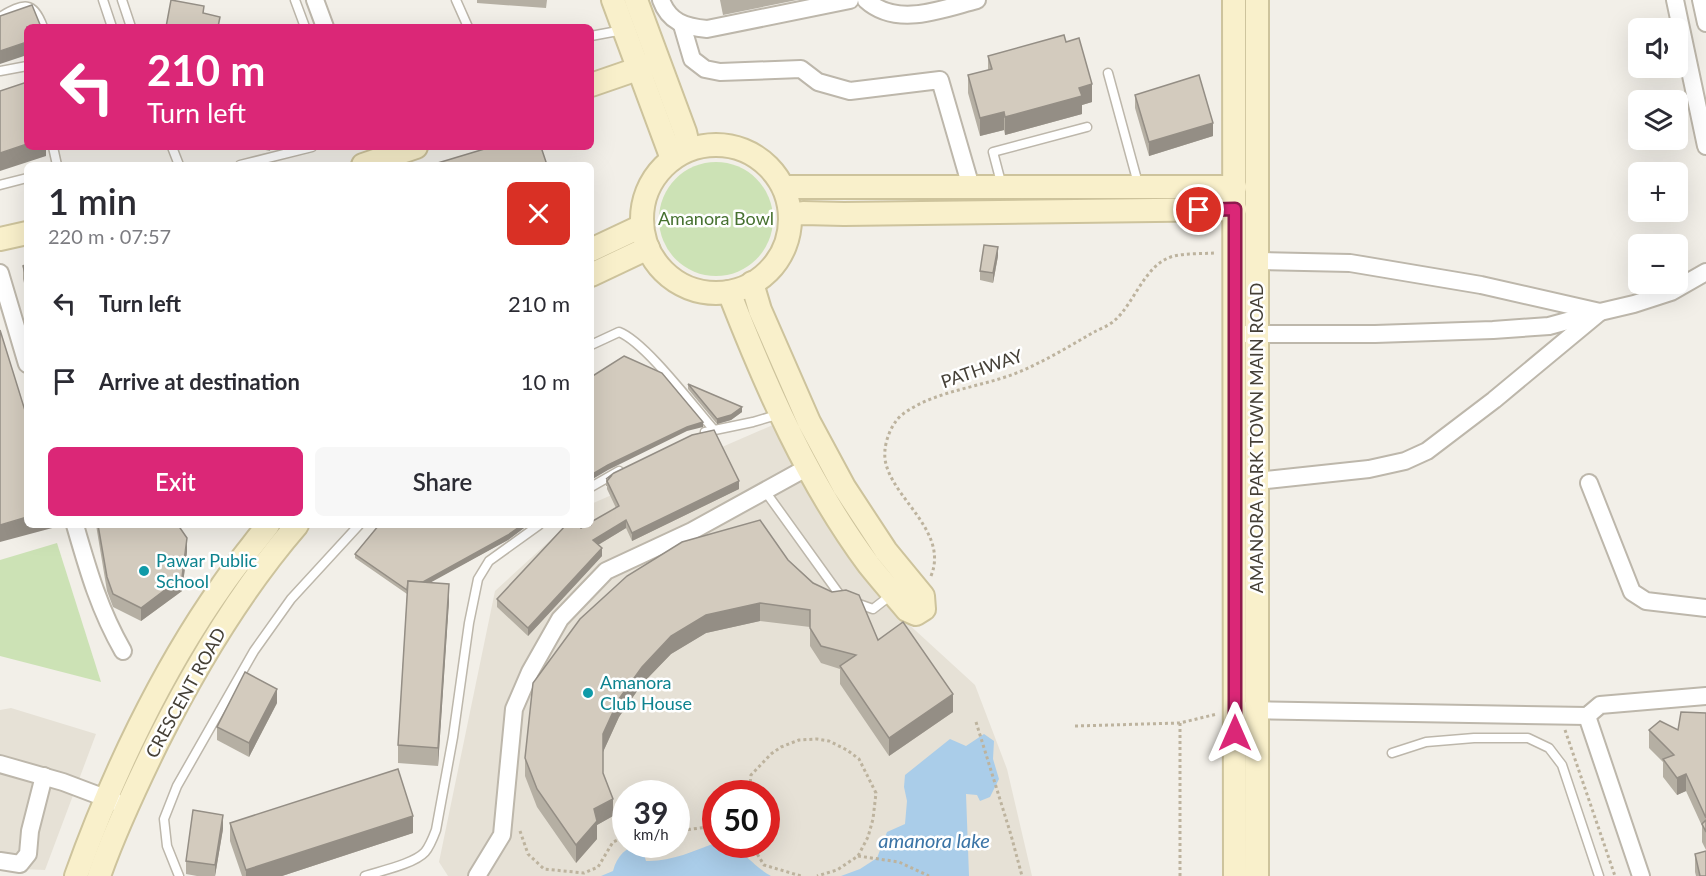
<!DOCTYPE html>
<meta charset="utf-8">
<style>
body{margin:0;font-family:Lato,sans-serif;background:#f7f7f7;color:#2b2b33;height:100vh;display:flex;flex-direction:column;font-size:22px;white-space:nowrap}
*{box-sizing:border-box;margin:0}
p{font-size:20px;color:#7c7c81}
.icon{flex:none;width:33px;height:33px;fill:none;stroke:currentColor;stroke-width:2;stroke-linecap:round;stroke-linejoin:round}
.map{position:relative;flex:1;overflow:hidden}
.side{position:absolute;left:24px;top:162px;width:570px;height:366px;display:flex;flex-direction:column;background:#fff;border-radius:9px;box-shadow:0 6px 24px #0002}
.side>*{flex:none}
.hud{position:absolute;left:24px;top:24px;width:570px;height:126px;border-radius:9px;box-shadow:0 6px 24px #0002;background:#db2777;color:#fff;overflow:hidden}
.tools{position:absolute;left:1628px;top:18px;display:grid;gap:12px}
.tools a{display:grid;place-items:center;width:60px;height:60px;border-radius:9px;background:#fff;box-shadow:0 6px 24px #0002;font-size:30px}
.speed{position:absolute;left:612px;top:780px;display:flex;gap:12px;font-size:30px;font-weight:700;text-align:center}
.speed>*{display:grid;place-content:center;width:78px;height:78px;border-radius:50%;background:#fff;box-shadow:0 6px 24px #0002;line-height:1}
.speed small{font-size:15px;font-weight:400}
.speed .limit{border:9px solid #d22;background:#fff;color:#111}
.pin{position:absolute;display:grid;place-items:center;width:51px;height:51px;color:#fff;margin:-26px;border:3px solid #fff;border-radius:50%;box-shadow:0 2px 6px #0007}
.me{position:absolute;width:66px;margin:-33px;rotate:0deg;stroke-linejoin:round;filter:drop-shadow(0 0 4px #0008)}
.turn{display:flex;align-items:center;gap:21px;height:126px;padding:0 24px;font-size:27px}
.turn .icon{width:78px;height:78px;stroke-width:2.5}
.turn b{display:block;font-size:42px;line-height:51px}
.round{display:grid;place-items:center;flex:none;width:63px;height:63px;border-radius:9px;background:#f7f7f7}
.overview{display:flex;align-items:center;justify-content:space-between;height:102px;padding:0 24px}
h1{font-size:36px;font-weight:600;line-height:45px}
.primary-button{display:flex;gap:12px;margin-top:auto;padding:12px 24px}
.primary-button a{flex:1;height:69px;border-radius:9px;background:#db2777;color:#fff;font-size:24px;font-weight:600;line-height:69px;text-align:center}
.primary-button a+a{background:#f7f7f7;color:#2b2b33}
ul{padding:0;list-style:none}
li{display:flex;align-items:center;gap:18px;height:78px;padding:0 24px}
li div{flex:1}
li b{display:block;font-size:22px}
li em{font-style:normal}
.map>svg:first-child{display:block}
.residential{fill:#e6e1d6;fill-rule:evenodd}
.green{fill:#cce2b5}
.water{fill:#aacde9}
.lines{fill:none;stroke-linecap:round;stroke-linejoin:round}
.lane-casing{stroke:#bdb7ab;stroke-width:11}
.street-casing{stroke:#bdb7ab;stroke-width:20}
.secondary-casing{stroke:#cdc39c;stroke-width:26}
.path{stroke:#bdb39e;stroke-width:3;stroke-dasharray:3 3;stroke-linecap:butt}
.lane{stroke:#fff;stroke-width:8}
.street{stroke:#fff;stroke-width:16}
.secondary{stroke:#f9f0cb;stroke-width:22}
.wall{fill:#b5afa3}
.shaded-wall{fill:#948e85}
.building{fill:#d3cbbe;stroke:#948e85;stroke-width:1.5}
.route-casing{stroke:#8e194d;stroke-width:15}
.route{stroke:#db2777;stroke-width:10}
.culture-dot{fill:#0f9aa8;stroke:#fff;stroke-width:2}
.labels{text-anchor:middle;stroke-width:5;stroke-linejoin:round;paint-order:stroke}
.park-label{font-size:18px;fill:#467130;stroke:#fff}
.street-label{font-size:18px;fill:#454037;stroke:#fff}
.culture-label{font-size:18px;fill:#0d838f;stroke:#fff;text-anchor:start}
.water-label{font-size:20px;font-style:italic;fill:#3b74a6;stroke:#fff}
</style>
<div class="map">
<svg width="1706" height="876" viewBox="0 0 1706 876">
<rect width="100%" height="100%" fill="#f2efe8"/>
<g class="residential">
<path d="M775 424 904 620 975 685 1007 769 1032 876H448L439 862 495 591 567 525H591V504ZM626 794H676V844H626ZM716 794H766V844H716Z"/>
<path d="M11 708 96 734 45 870 0 868V710Z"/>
</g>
<g class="green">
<circle cx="716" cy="219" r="57"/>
<path d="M57 543 101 682 0 656V560Z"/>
</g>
<g class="water">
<path d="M984 734 994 741 993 759 999 779 990 797 980 801 977 795 966 794 969 876H841L860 869 877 858 887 832 905 824 907 801 904 787 905 775 950 739 966 746Z"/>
<path d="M715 843 716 844C742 844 749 864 771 876H601L613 871C617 856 626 846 641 845L646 861C670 862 694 851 715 843Z"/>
</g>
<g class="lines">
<g class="lane-casing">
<g id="lane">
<path d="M103 0 112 27"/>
<path d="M122 0 131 27"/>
<path d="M295 0 305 27"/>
<path d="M456 0 468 27"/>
<path d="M0 17C24 3 33 0 43 27"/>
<path d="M591 36 623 30"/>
<path d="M0 71 27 66"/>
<path d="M1108 73 1139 187"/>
<path d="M53 147 57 165"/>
<path d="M172 147 179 165"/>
<path d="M240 165 312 147"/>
<path d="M0 185 27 178"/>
<path d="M1002 186 993 152 1087 127"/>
<path d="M591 345 619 332C645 342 693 406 714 430"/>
<path d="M705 432 753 422 780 414"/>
<path d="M591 487 619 471"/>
<path d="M765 491 842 598 873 609 891 595"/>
<path d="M1392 753 1426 742 1474 738H1528L1549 748 1562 765 1599 876"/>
<path d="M179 876 167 846 164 819 177 786 254 651 291 599 359 525"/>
<path d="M365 876C380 871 414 864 425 852 430 846 433 838 436 830L453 737 469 623 478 579 489 561 539 525"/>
</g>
</g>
<g class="street-casing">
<g id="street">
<path d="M315 0 325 27"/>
<path d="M661 0C669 22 685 27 707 29L850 0"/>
<path d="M866 0C897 28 942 9 977 0"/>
<path d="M1675 0 1706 146"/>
<path d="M1701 0 1706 23"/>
<path d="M682 25 692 59 705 69 720 72 801 69 818 82 850 91 940 80 971 187"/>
<path d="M1257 261 1350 263 1481 285 1600 312 1634 304 1671 292 1706 272"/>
<path d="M0 273 27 364"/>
<path d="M1246 334H1375L1493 330 1549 326 1593 314"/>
<path d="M1257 481 1369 469 1405 461 1427 451 1494 400 1600 312"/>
<path d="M1589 483 1632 592 1646 601 1706 608"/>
<path d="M75 525C88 570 99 609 123 651"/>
<path d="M1247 710 1587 716 1600 705 1706 696"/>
<path d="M1587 716 1641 876"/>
<path d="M0 764 63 782 116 802"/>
<path d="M0 861 20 864 28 854 30 831 44 776"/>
<path d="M477 876 502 835 514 709 530 672 560 619 606 571 692 531 808 467"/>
</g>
</g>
<g class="secondary-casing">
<g id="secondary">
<path d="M613 0 672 159"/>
<path d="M636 0 685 132 689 149"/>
<path d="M1234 0 1235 876"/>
<path d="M1257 0V876"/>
<path d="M591 85 652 64"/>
<circle cx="716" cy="219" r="74"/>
<path d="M363 165 416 147"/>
<path d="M785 187H1235"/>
<path d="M791 215 803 213 844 214 1235 209"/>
<path d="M0 239 27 233"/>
<path d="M591 250 642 226"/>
<path d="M591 275 648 248"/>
<path d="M729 292C766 387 808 483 869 565 881 580 894 595 907 610L916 614 924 609 923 596 886 551 844 487 809 422 760 310 752 283"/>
<path d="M76 876C111 778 161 672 221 587 235 566 252 546 268 525"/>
<path d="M99 876C115 830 136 786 157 743 196 665 240 591 297 525"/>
</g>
</g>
<g class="path">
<path d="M931 576C951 527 880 492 885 450 886 438 893 421 903 414 938 388 991 387 1030 367 1052 357 1073 344 1094 332 1100 329 1108 326 1114 321 1135 303 1145 263 1174 256 1187 253 1202 254 1215 253"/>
<path d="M976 722 1011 835 1022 876"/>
<path d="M1075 726 1180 723"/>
<path d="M1565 730 1615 876"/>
<path d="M749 794 751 775 771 754 781 747 799 740 817 739 829 741 847 750 859 759 876 793 873 819 868 837 858 856 837 870 817 876"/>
<path d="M520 831 528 854 544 869 584 873 598 867 613 842 626 836"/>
<path d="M676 831 716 826"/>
<path d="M751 844 764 865 801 876"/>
<path d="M858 856 899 862 929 876"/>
<path d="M1180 876V723L1217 714"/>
</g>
<use href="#lane" class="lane"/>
<use href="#street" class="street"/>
<use href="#secondary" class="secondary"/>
</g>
<g class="wall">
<path d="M477 0H547L546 8 477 3Z"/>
<path d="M720 0H797L723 15Z"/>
<path d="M1066 42 1092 102 1082 105V114L1005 135 1004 130 980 136 968 93V75L988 70V56Z"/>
<path d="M1135 95 1213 136 1149 156 1135 108Z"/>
<path d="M252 147H271L270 151Z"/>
<path d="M998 256 993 283 980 280V271Z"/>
<path d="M27 264V295L23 279V266Z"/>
<path d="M688 384 742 412 731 420 717 424 688 389Z"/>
<path d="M606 479 739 489 632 541 626 528 598 545 602 556 528 636 497 607V599L581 528 616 508 607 489V486H606Z"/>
<path d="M96 525H178L187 552 182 591 141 621 113 607 107 591Z"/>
<path d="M379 525H528L508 540 430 582 449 601 438 766 398 763V745L407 594 355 558V554Z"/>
<path d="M788 560 878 640 953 712 889 756 840 684V669L821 663 810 646V627L760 621 706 633 671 654 642 684 619 717 603 752V773L613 816 597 825V839L576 863 537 807 525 776V758Z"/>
<path d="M277 703 249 757 217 740V727Z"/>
<path d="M1706 713V850L1702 842V826L1686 791 1677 795 1663 777V762L1649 748V730H1678Z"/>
<path d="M230 823 413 833 282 876H242L230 841Z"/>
<path d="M223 829 215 876H197L186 874V861Z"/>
<path d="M1695 854 1706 876H1696L1695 872Z"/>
</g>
<g class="shaded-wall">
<path d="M27 42V55L0 64V51Z"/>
<path d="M1092 84V102L1082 105V114L1005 135V117L1079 88Z"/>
<path d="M1004 112V130L980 136V118Z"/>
<path d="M1213 123V136L1149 156V142Z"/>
<path d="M27 144V147H46V156L0 171V153Z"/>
<path d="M998 247V256L993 283V273Z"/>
<path d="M742 407V412L731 420 717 424V419Z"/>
<path d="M703 422V427L687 431 608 470 591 480V475L608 465 687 427Z"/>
<path d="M739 481V489L632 541V533Z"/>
<path d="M27 517V525H56V527L0 542V525Z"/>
<path d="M626 520V528L593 548V540Z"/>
<path d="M522 525H528L508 540 408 595V590Z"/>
<path d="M187 538V552L182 591 141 621V608Z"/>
<path d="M602 548V556L528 636V628Z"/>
<path d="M449 584V601L438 766V748Z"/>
<path d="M760 603V621L706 633 671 654 642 684 619 717 603 752V734L619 699 642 667 671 636 706 615Z"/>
<path d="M277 689V703L249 757V743Z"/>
<path d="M953 694V712L889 756V738Z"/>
<path d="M1686 774V791L1677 795V778Z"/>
<path d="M613 799V816L597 825V839L576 863V845L594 809Z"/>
<path d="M223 815V829L215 876V865Z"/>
<path d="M413 816V833L282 876H246V870Z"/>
</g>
<g class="building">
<path d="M171 0 204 6 203 13 220 17 218 27H166Z"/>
<path d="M32 5 41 27H27V42L0 51V16Z"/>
<path d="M1064 35 1066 42 1079 38 1092 84 1079 88 1082 96 1005 117 1004 112 980 118 968 75 992 69 988 56Z"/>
<path d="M1199 75 1213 123 1149 142 1135 95Z"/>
<path d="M27 82V144L0 153V91Z"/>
<path d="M491 147H541L547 165H431Z"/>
<path d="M984 245 998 247 993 273 980 271Z"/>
<path d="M27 264V281L23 266Z"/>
<path d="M0 330 27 417V517L0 525Z"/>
<path d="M624 356 662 373 703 422 687 427 608 465 591 475V377Z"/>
<path d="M688 384 742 407 731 415 717 419Z"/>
<path d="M714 430 739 481 632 533 626 520 593 540 602 548 528 628 497 599 566 525H577L581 528 586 525H591V522L619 506 607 481 612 475 606 479 614 473 692 435Z"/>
<path d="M760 520 788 560 813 583 832 592 846 590 859 595 878 640 903 622 953 694 889 738 840 666 856 655 821 646 810 628V610L760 603 706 615 671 636 642 667 619 699 603 734V773L613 799 594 809 597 821 576 845 537 789 525 758 533 683 580 619 627 576 682 542Z"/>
<path d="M98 525H178L187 538 182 577 141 608 113 594 107 577Z"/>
<path d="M379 525H522L508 535 423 582 408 581 407 590 355 554Z"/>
<path d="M408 581 449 584 438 748 398 745Z"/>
<path d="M245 672 277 689 249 743 217 727Z"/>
<path d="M1681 712 1706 713V818L1686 774 1677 778 1663 759 1674 755 1649 730 1660 721 1678 730Z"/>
<path d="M398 769 413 816 246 870 230 823Z"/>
<path d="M193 810 223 815 215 865 186 861Z"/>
<path d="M1706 820V832L1702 824Z"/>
<path d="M1706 851V876H1700L1695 854Z"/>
</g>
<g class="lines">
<g class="route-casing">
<path id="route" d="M1199 210 1235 209V733"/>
</g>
<use href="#route" class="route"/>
</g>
<g class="culture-dot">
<circle cx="144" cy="571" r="6"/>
<circle cx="588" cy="693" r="6"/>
</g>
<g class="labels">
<g class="park-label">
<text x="716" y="225">Amanora Bowl</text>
</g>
<g class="street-label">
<text transform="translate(982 369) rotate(-19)" y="6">PATHWAY</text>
<text transform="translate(1257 438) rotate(-90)" y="6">AMANORA PARK TOWN MAIN ROAD</text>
<text transform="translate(186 693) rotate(-61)" y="6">CRESCENT ROAD</text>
</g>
<g class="culture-label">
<text x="156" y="567">Pawar Public<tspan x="156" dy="21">School</tspan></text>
<text x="600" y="689">Amanora<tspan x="600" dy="21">Club House</tspan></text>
</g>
<g class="water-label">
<text x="934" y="848">amanora lake</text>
</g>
</g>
</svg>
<div class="tools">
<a><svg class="icon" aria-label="sound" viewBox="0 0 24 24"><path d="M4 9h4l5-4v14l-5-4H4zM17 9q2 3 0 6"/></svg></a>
<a><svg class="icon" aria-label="layers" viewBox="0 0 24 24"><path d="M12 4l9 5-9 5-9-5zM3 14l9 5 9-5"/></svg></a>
<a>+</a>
<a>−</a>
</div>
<div class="speed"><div>39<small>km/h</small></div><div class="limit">50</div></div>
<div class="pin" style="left:1199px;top:210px;background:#d93025"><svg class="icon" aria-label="arrive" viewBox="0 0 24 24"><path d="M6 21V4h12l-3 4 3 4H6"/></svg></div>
<svg class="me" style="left:1235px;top:733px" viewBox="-20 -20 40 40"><path d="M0-17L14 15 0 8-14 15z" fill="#db2777" stroke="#fff" stroke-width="4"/></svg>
<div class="hud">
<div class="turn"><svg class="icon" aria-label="left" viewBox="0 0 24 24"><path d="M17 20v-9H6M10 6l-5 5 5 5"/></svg><div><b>210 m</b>Turn left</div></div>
</div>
<section class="side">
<div class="overview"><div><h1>1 min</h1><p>220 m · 07:57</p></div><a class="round" style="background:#d93025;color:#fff"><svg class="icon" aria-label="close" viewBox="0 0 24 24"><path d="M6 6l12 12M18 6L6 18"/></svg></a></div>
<ul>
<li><svg class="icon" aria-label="left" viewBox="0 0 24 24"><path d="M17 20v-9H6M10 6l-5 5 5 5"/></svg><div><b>Turn left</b></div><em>210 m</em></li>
<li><svg class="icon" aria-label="arrive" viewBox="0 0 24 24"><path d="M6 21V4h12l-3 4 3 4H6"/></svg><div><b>Arrive at destination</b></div><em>10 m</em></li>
</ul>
<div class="primary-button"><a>Exit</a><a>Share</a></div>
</section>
</div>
